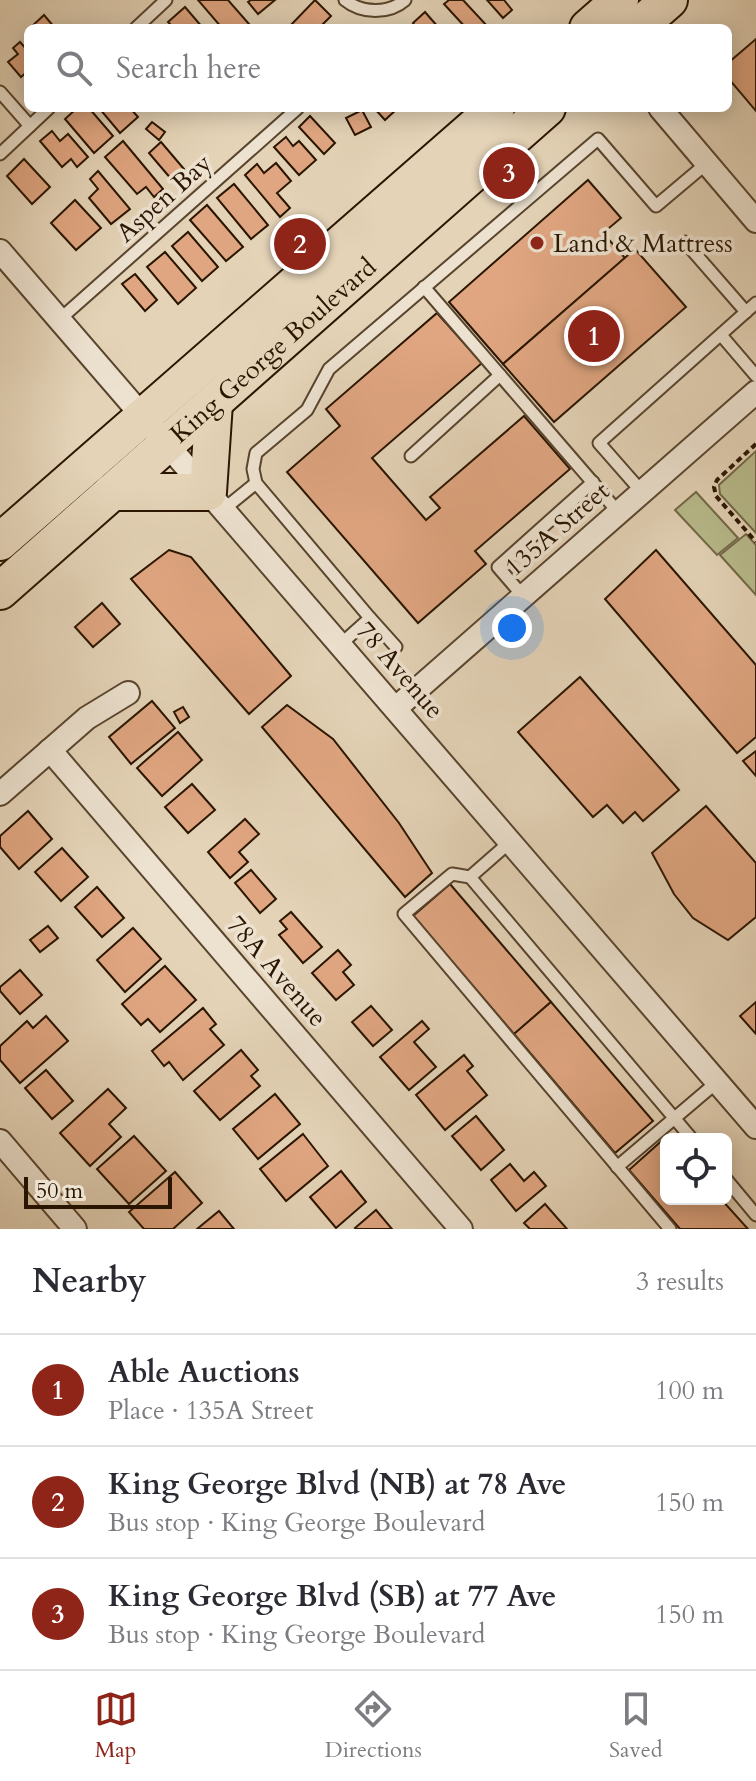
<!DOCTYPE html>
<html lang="en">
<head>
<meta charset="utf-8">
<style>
  :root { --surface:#fff; --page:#f7f7f7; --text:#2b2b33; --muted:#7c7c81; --line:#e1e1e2; --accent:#8f2418 }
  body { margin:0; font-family:Cardo,serif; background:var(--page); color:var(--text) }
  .controls { position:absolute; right:24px; bottom:24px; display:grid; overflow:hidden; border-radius:12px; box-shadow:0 4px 20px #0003 }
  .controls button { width:72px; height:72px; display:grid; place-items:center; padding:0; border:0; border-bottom:2px solid var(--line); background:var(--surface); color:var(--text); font:40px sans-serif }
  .scale { position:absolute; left:24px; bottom:20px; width:148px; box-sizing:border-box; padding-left:8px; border:4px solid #2a1501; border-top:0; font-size:22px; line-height:28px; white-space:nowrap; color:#2a1501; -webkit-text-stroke:6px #ede2d0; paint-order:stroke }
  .you { position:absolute; left:512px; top:628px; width:28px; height:28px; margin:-20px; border:6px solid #fff; border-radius:50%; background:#1a73e8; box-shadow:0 0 0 12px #1a73e833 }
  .badge { display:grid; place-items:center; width:52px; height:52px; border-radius:50%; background:var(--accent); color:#fff; font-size:26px; font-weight:700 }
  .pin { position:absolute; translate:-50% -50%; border:4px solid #fff; box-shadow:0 2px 8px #0006 }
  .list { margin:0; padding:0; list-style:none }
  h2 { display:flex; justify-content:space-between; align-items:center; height:104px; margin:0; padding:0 32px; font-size:34px }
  h2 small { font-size:26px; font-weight:400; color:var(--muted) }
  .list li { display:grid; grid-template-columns:52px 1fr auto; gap:24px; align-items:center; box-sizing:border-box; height:112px; padding:0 32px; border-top:2px solid var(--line) }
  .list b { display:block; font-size:30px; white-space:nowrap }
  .list p { margin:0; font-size:26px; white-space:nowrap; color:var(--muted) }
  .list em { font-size:26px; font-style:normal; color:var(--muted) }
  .icon { flex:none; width:44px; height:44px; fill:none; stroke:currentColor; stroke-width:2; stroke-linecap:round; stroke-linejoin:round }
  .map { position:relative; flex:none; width:756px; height:1229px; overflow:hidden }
  .search { position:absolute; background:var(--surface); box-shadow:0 4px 20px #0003; left:24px; right:24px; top:24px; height:88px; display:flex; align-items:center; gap:20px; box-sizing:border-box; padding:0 28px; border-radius:12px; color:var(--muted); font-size:30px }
  .sheet { height:440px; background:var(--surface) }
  nav { display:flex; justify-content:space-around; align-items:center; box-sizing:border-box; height:112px; border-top:2px solid var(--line); background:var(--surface); font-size:22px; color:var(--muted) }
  nav a { display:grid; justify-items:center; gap:4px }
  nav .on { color:var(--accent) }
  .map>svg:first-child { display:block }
  .green { fill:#b8bb8c; stroke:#716846; stroke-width:2 }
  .building { fill:#e0a681; stroke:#2a1501; stroke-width:2 }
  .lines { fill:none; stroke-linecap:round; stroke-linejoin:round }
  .lane-casing { stroke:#58442e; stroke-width:15 }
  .street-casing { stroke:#58442e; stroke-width:26 }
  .primary-casing { stroke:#2a1501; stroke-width:40 }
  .path { stroke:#2a1501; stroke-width:4; stroke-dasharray:6 4; stroke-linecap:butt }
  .lane { stroke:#ede2d0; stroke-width:11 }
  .street { stroke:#ede2d0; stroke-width:22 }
  .primary { stroke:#e4d3b7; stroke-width:36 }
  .poi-dot { fill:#8f2418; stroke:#ede2d0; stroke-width:3 }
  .labels { text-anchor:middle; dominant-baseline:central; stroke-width:7; stroke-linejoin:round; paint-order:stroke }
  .street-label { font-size:26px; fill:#2a1501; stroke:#ede2d0 }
  .poi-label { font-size:26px; fill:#2a1501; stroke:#ede2d0; text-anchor:start }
</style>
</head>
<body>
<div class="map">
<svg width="756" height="1229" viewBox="0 0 756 1229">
  <rect width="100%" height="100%" fill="#e4d3b7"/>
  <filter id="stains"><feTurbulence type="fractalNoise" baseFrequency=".0025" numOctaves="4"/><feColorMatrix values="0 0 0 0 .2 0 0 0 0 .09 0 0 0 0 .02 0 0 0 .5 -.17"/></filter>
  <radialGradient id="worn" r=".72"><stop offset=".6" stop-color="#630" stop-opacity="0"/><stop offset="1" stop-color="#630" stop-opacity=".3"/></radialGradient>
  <!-- green -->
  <g class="green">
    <path d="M756 451V533L720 494 719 485Z"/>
    <path d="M696 492 738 538 717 555 675 510Z"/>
    <path d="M746 534 756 545V595L720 555Z"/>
  </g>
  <!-- building -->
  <g class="building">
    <path d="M198 0H228L249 24 245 28H222Z"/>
    <path d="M251 0H275L258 14 248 2Z"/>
    <path d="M315 0 331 16 319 28H288Z"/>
    <path d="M449 0H463L489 28H466L444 4Z"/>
    <path d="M487 0H504L512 10 503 18Z"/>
    <path d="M185 7 203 28H174L168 22Z"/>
    <path d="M425 12 439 28H417L413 23Z"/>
    <path d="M44 15 55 28H30Z"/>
    <path d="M756 39V111L728 78V63Z"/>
    <path d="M20 42 28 51V71L21 77 8 62 18 54 13 48Z"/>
    <path d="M77 108H89L113 136 94 153 65 119Z"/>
    <path d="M99 108H130L138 117 120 133Z"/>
    <path d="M374 108H398L385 120Z"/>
    <path d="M362 110 371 127 355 135 346 118Z"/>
    <path d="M310 116 335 143 324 154 299 127Z"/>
    <path d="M152 122 165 132 159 140 146 129Z"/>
    <path d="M52 131 60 141 68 134 88 157 77 167 71 159 62 167 40 141Z"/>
    <path d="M286 137 293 146 299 141 316 160 299 175 274 147Z"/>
    <path d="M123 141 163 189 154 197 146 187 137 194 105 157Z"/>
    <path d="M161 142 184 169 172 180 149 153Z"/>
    <path d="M24 159 50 187 32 204 7 176Z"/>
    <path d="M276 163 291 181 277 193 290 208 280 217 245 175 257 164 264 173Z"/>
    <path d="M98 171 130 209 111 224 89 198 98 189 90 179Z"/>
    <path d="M588 180 621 218 603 233 625 258 503 364 449 302Z"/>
    <path d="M234 184 268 225 251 239 217 198Z"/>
    <path d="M75 200 101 228 76 250 51 223Z"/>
    <path d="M207 205 243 247 226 261 190 220Z"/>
    <path d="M188 232 218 267 202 281 172 246Z"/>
    <path d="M635 249 686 307 554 422 503 364Z"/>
    <path d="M165 252 196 288 178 304 147 267Z"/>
    <path d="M135 274 157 300 145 311 122 284Z"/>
    <path d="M437 313 482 363 372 458 426 520 440 508 430 497 524 416 570 469 475 551 486 564 418 623 287 472 340 426 326 409Z"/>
    <path d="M169 550 191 557 291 676 249 714 131 579Z"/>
    <path d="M656 550 756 665V737L737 753 605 599Z"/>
    <path d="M102 603 120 624 93 647 75 627Z"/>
    <path d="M580 677 679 790 643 821 635 812 623 823 607 805 593 817 518 732Z"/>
    <path d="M152 701 175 728 131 764 109 737Z"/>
    <path d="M287 705 333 739 399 823 432 873 405 897 262 727Z"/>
    <path d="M183 707 189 717 180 723 174 712Z"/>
    <path d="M178 732 202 760 162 796 137 768Z"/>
    <path d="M756 751V776L743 761Z"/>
    <path d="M192 784 215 810 188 833 165 807Z"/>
    <path d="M706 806 756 863V917L728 940 693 918 674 894 652 853Z"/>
    <path d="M28 811 52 839 19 869 0 847V836Z"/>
    <path d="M245 819 259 834 239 852 248 862 230 878 208 852Z"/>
    <path d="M62 848 88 877 61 901 35 872Z"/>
    <path d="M251 870 276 899 260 913 235 883Z"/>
    <path d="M450 884 551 1002 514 1034 413 916Z"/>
    <path d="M97 887 124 918 102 937 75 907Z"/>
    <path d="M291 912 322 947 303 963 279 935 287 929 280 921Z"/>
    <path d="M48 926 58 938 40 952 30 940Z"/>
    <path d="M133 928 161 959 125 992 97 960Z"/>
    <path d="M338 950 351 965 343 972 354 985 336 1000 312 973Z"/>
    <path d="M165 966 196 1000 160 1032 148 1019 141 1025 122 1004Z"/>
    <path d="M20 970 42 995 20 1014 0 991V987Z"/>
    <path d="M551 1002 653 1121 615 1153 514 1034Z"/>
    <path d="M756 1002V1034L740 1016Z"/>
    <path d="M371 1006 392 1030 373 1046 352 1022Z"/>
    <path d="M203 1008 216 1024 210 1029 224 1045 183 1080 169 1062 164 1066 152 1051Z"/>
    <path d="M46 1016 68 1041 20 1083 0 1060V1046L27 1021 33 1028Z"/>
    <path d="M422 1021 429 1029 414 1042 436 1067 409 1090 380 1057Z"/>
    <path d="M241 1050 258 1070 251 1076 260 1086 220 1120 194 1091Z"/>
    <path d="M464 1055 473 1066 467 1071 487 1095 445 1130 416 1095Z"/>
    <path d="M46 1070 73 1101 52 1119 25 1088Z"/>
    <path d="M108 1089 126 1108 109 1124 121 1137 90 1166 60 1133Z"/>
    <path d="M275 1094 300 1124 258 1159 233 1129Z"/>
    <path d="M476 1116 504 1150 481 1170 452 1136Z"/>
    <path d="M303 1134 328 1166 286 1201 260 1169Z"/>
    <path d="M134 1136 166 1171 129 1204 97 1169Z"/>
    <path d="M667 1136 669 1139H666V1199H721L748 1229H680L629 1170Z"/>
    <path d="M510 1164 524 1181 534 1172 546 1186 516 1211 491 1180Z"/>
    <path d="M341 1171 366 1202 336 1228 310 1197Z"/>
    <path d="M175 1172 202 1203 173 1229H144L129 1212Z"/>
    <path d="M545 1204 567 1229H530L524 1223Z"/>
    <path d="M376 1210 392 1229H356L355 1228Z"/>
    <path d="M219 1211 234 1229H197Z"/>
  </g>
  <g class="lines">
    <!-- lane casing -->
    <g class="lane-casing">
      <g id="lane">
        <path d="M345 0C362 14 389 14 405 0"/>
        <path d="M136 28 166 0"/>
        <path d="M0 92 30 126"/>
        <path d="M0 154 49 108"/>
        <path d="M685 242 746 312"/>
        <path d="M424 287 619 513"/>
        <path d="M59 320 298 108"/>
        <path d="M721 335 756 376"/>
        <path d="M411 456 500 375"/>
        <path d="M642 492 599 443 756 303"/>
        <path d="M224 509 256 483"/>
        <path d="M523 596 498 567 593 482"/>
        <path d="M370 618 396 647"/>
        <path d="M341 644 370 618 256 483 253 469 256 453 307 410 329 369 598 139 656 206 707 163"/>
        <path d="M510 842 470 877 692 1139"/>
        <path d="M470 877 452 874 404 914 670 1229"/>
        <path d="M617 1167 717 1082"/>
        <path d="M726 1179 756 1215"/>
      </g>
    </g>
    <!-- street casing -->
    <g class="street-casing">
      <g id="street">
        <path d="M660 108 756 221"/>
        <path d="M0 251 756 1127"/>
        <path d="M396 708 756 392"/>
        <path d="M50 750 461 1229"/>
        <path d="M0 794 87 718 128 693"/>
        <path d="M0 1141 75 1229"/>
      </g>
    </g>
    <!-- primary casing -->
    <g class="primary-casing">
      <g id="primary">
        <path d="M588 28 620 0"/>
        <path d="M637 28 669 0"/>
        <path d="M112 492H208L214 403"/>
        <path d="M0 542 496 108"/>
        <path id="s1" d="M0 591 547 108"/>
      </g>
    </g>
    <!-- path -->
    <path class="path" d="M756 444 717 480 714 487 716 496 756 542"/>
    <!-- lane -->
    <use href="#lane" class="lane"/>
    <!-- street -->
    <use href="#street" class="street"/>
    <!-- primary -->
    <use href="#primary" class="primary"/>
  </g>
  <!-- markers -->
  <circle class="poi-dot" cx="537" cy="243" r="8"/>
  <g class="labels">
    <!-- street labels -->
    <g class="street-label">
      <text transform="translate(164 198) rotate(-42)">Aspen Bay</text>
      <text stroke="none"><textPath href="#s1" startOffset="364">King George Boulevard</textPath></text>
      <text transform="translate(557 529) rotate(-41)">135A Street</text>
      <text transform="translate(400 670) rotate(49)">78 Avenue</text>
      <text transform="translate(277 971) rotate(49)">78A Avenue</text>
    </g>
    <!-- poi labels -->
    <g class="poi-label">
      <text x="553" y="243">Land &amp; Mattress</text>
    </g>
  </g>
  <rect width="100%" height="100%" filter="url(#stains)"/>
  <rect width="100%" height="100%" fill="url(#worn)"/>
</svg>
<div class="controls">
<button><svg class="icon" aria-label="locate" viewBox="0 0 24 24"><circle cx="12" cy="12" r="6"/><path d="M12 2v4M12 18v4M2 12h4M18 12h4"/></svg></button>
</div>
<div class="scale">50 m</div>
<div class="you"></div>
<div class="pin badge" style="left:594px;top:336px">1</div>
<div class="pin badge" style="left:300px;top:244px">2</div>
<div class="pin badge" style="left:509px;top:173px">3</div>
<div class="search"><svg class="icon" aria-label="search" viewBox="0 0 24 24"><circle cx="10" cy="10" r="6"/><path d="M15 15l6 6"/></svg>Search here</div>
</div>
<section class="sheet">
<h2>Nearby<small>3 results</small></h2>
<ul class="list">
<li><span class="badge">1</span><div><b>Able Auctions</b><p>Place · 135A Street</p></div><em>100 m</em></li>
<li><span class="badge">2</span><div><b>King George Blvd (NB) at 78 Ave</b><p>Bus stop · King George Boulevard</p></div><em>150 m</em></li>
<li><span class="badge">3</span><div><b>King George Blvd (SB) at 77 Ave</b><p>Bus stop · King George Boulevard</p></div><em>150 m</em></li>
</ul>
</section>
<nav>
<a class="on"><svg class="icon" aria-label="map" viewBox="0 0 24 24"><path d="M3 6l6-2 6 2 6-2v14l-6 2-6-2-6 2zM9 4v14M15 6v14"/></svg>Map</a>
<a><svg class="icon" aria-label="directions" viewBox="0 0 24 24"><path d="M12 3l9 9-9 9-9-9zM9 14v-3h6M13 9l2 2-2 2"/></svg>Directions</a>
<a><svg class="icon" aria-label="saved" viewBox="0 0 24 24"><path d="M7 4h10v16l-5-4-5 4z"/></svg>Saved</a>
</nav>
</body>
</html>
